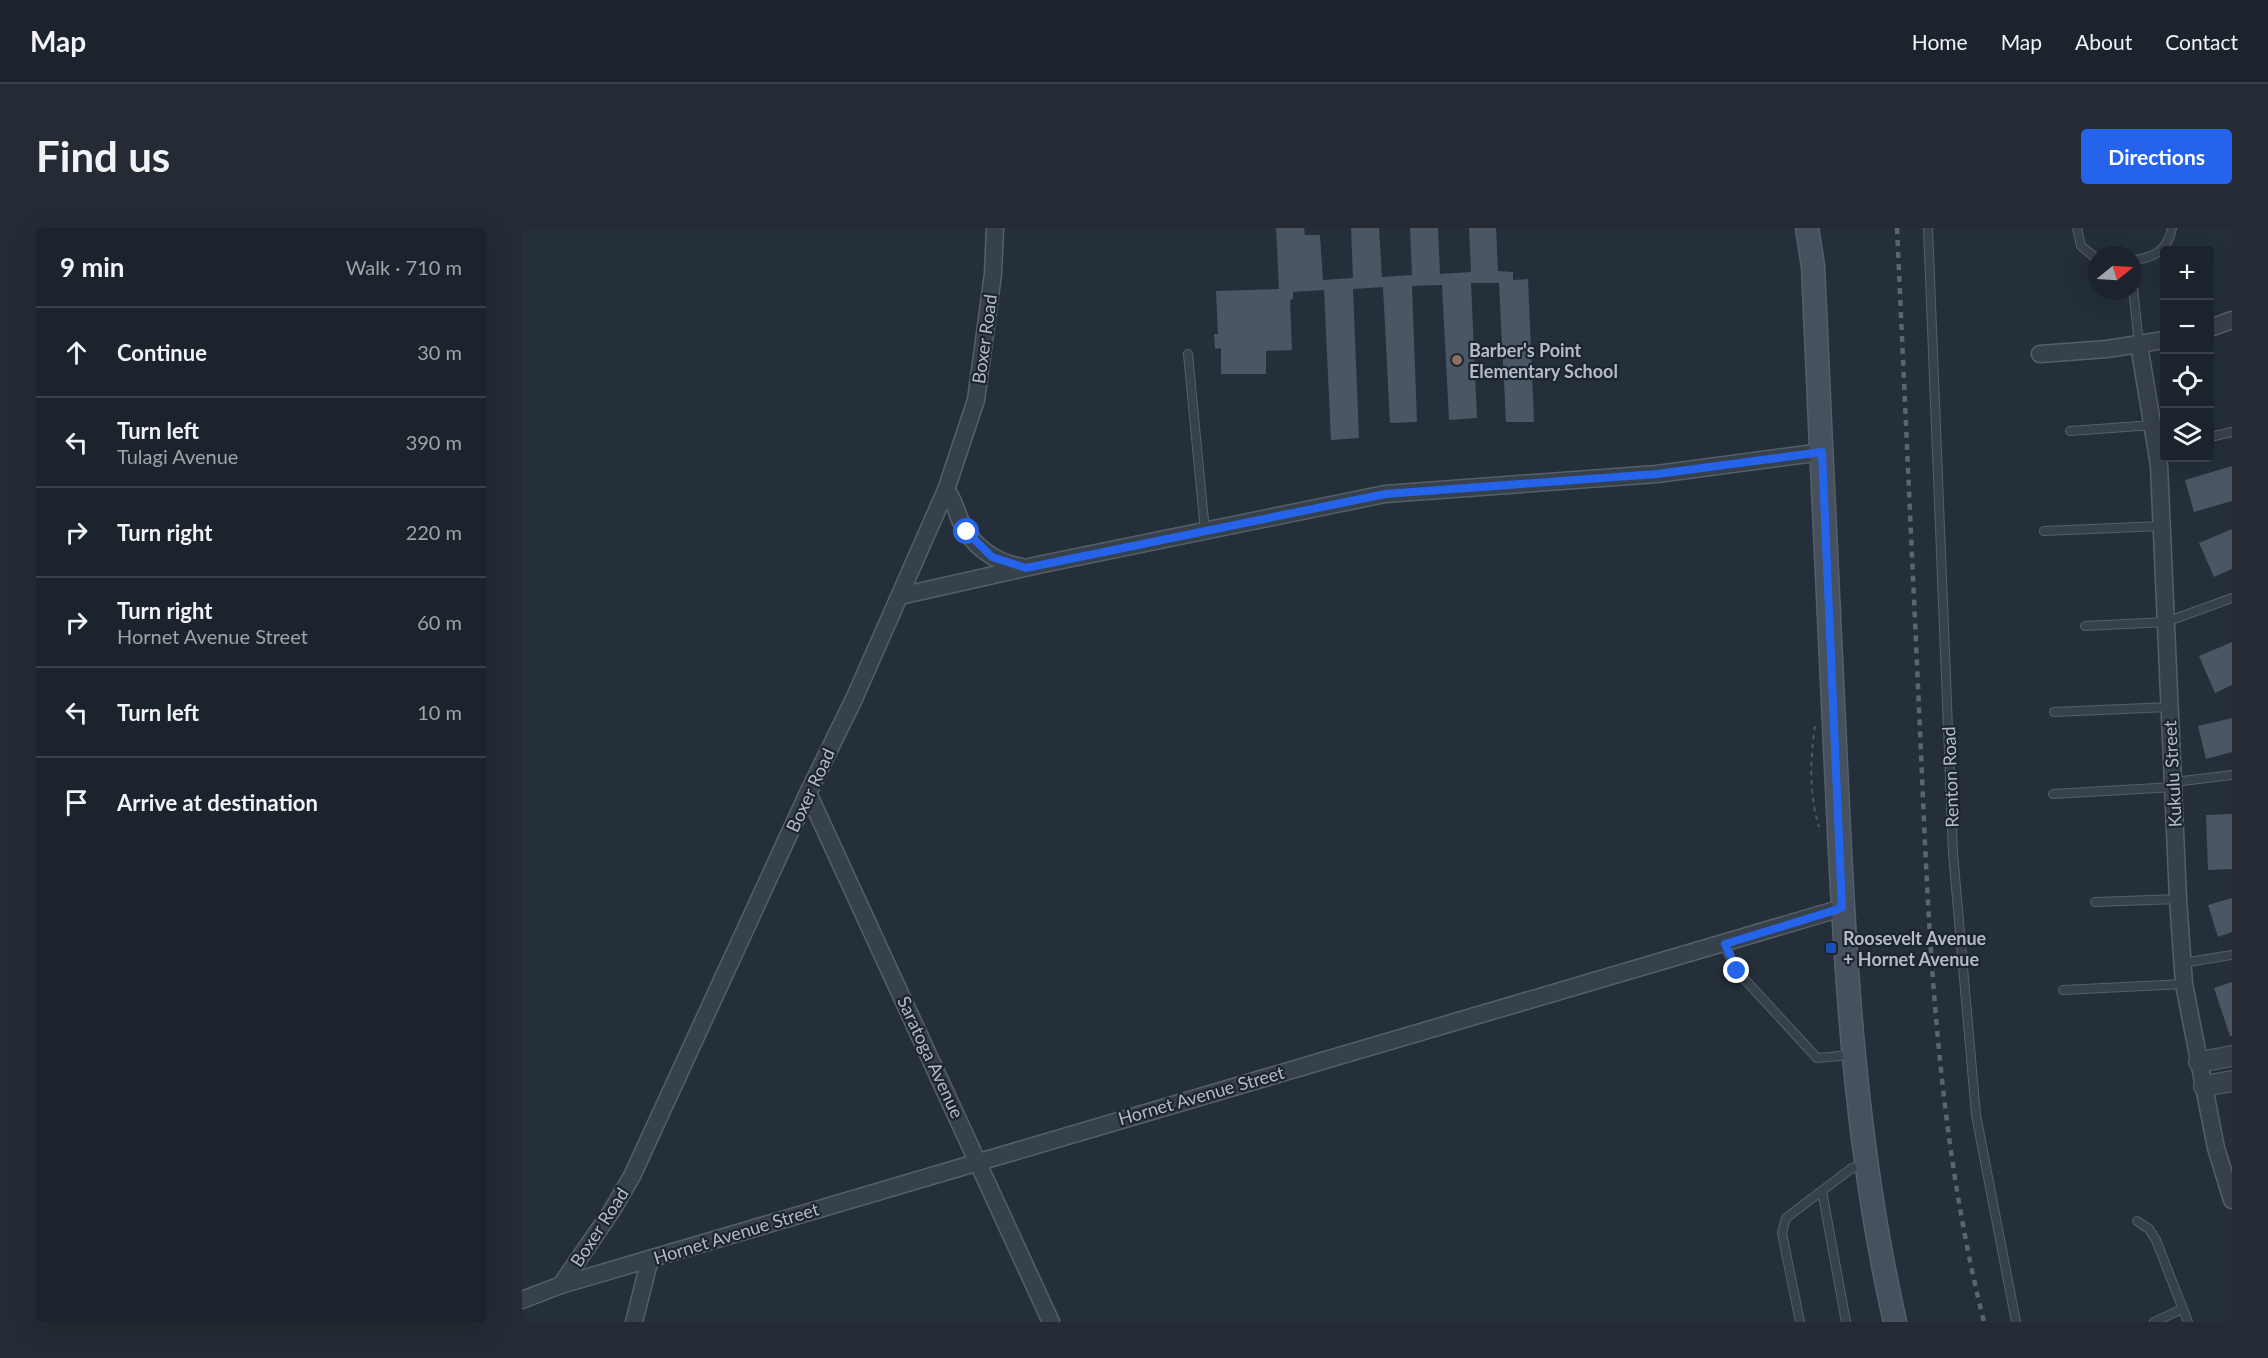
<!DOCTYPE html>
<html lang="en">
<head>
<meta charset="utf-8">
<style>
  :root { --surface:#1b232c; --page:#242b34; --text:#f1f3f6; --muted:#a0a4a9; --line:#394048; --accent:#2563eb }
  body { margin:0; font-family:Lato,sans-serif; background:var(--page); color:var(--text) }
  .controls { position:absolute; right:18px; top:18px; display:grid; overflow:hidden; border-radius:6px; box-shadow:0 6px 24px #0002 }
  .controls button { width:54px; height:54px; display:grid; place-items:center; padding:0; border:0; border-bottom:2px solid var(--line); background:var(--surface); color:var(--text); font:30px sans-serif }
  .compass { position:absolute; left:1566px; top:18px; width:54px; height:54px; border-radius:50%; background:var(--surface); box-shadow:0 6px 24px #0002; rotate:72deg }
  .stop { position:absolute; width:18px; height:18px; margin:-14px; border:4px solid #2563eb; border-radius:50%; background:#fff }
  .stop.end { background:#2563eb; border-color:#fff; box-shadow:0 2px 6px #0008 }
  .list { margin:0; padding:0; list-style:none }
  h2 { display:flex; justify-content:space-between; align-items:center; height:78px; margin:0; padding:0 24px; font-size:26px }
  h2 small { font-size:20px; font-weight:400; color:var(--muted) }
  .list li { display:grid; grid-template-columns:39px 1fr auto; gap:18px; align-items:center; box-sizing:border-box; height:90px; padding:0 24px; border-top:2px solid var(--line) }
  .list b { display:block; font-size:22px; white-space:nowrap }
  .list p { margin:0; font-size:20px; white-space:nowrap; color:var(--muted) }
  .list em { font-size:20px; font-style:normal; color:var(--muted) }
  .icon { flex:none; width:33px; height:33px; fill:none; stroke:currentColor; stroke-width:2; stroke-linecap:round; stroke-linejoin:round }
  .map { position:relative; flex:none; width:1710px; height:1094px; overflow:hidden; border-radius:6px }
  header { display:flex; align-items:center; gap:36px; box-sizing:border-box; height:84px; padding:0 30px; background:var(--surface); border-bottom:2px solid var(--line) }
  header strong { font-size:28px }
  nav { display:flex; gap:33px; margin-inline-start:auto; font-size:21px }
  .intro { display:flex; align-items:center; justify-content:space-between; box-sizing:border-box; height:144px; padding:0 36px }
  h1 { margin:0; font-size:42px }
  .button { padding:15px 27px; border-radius:6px; background:var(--accent); color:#fff; font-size:21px; font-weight:700 }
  main { display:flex; gap:36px; padding:0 36px }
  aside { flex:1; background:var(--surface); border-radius:6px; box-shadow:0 6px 24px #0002 }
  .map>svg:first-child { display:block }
  .building { fill:#4a5663 }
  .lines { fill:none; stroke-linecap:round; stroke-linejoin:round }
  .service-casing { stroke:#565f69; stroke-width:10 }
  .minor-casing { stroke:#565f69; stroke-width:19 }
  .tertiary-casing { stroke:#565f69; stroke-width:22 }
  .secondary-casing { stroke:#565f69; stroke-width:25 }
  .path { stroke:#475b5d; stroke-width:2; stroke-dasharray:4.5 4.5; stroke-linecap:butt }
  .service { stroke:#37414b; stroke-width:8 }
  .minor { stroke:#37414b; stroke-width:16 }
  .tertiary { stroke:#37414b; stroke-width:20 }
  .secondary { stroke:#46505e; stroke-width:22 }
  .rail { stroke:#5a6572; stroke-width:4.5; stroke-dasharray:6 6; stroke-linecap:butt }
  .route { stroke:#2563eb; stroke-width:8 }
  .education-dot { fill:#8d6e63; stroke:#1d2630; stroke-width:2 }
  .transit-dot { fill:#1a4fb4; stroke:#1d2630; stroke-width:2 }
  .labels { text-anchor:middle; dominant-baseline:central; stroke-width:4.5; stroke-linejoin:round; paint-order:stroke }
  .street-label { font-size:18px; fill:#b3bcc6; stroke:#1d2630 }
  .poi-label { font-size:18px; font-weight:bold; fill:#b3bcc6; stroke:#1d2630; text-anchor:start }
</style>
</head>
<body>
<header>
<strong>Map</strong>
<nav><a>Home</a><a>Map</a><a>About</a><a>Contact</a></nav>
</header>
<div class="intro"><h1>Find us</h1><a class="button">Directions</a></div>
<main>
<aside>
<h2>9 min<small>Walk · 710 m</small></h2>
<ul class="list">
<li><svg class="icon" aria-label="ahead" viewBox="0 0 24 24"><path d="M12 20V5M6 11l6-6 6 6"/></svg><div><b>Continue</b></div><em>30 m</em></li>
<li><svg class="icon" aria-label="left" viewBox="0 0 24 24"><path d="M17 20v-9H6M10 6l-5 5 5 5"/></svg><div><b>Turn left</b><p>Tulagi Avenue</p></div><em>390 m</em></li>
<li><svg class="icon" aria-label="right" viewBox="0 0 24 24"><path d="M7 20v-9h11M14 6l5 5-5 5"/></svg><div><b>Turn right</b></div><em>220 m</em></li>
<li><svg class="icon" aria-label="right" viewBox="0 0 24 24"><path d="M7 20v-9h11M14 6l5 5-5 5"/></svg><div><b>Turn right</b><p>Hornet Avenue Street</p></div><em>60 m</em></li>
<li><svg class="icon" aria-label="left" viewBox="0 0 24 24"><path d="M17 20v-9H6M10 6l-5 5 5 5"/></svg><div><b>Turn left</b></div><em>10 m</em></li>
<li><svg class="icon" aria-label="arrive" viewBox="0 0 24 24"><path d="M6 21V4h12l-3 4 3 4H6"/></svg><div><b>Arrive at destination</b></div></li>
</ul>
</aside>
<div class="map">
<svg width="1710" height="1094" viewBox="0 0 1710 1094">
  <rect width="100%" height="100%" fill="#242f3a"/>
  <!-- building -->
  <g class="building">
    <path d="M754 0H782L783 7H798L801 52 831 50 829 0H857L860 49 890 47 888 0H916L918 46 949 44 947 0H974L976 43 991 44V52L1006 51 1012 194H984L977 55H949L955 190 927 192 920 57 890 58 895 194 868 195 861 59 831 61 837 210 809 212 802 62 771 64V71L768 72 770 122 744 123V146H699V120L693 121 692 106H696L694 63 757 61Z"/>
    <path d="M1710 238V273L1672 284 1663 252Z"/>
    <path d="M1710 301V341L1692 349 1677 315Z"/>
    <path d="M1710 414V457L1693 465 1677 428Z"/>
    <path d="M1710 490V524L1684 531 1676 498Z"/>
    <path d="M1710 586V641L1686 642 1684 587Z"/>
    <path d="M1710 670V704L1696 709 1686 677Z"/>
    <path d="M1710 754V808H1708L1692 760Z"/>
  </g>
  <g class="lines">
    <!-- service casing -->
    <g class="service-casing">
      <g id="service">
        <path d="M1406 0 1431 625 1454 887 1494 1094"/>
        <path d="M1555 0 1559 18 1575 31"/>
        <path d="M1611 32C1632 30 1646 22 1650 0"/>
        <path d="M1611 59 1617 117"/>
        <path d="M666 126 683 303"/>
        <path d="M1548 203 1631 197"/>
        <path d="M1688 209 1710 204"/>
        <path d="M1522 303 1639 298"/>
        <path d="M1563 398 1644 394 1710 370"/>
        <path d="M1532 484 1647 479"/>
        <path d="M1652 554 1710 547"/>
        <path d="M1531 566 1652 559"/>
        <path d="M1573 674 1656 671"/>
        <path d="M1202 716 1215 743 1295 830 1329 827"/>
        <path d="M1660 735 1710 727"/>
        <path d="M1541 762 1662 756"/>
        <path d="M1300 963 1324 1094"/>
        <path d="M1615 993 1627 1001 1634 1012 1666 1094"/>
        <path d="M1278 1094 1260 1005 1264 990 1330 940 1343 938"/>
        <path d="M1632 1094 1660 1081"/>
      </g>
    </g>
    <!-- minor casing -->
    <g class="minor-casing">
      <g id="minor">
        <path d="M1688 100 1710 92"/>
        <path d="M1617 117 1637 237 1656 671 1662 756 1694 920 1710 972"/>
        <path d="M1518 126 1585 121 1642 112"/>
        <path d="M424 262C432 271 433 280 438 292 449 317 473 335 500 339"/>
        <path d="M378 368 516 337 863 266 1135 246 1300 224"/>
        <path d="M286 565 529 1094"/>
        <path d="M39 1057 1320 680"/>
        <path d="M0 1072 39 1057 89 984 110 948 286 565 332 471 424 262 454 172 471 46 473 0"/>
        <path d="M112 1094 128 1031"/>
      </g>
    </g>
    <!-- tertiary casing -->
    <g class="tertiary-casing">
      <g id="tertiary">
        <path d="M1677 834 1710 828"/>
        <path d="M1682 858 1710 853"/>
      </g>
    </g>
    <!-- secondary casing -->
    <g class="secondary-casing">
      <path id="secondary" d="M1285 0 1291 38C1299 212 1306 386 1315 560 1323 740 1333 918 1373 1094"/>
    </g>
    <!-- path -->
    <path class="path" d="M1293 498C1288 532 1287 566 1297 599"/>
    <!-- service -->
    <use href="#service" class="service"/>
    <!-- minor -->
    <use href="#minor" class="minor"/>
    <!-- tertiary -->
    <use href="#tertiary" class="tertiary"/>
    <!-- secondary -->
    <use href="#secondary" class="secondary"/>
    <!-- rail -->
    <path class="rail" d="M1375 0C1383 175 1391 349 1399 524 1407 715 1415 907 1462 1094"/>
  </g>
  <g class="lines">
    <!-- route -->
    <path class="route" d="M445 304 470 329 504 340 863 266 1135 246 1300 224 1320 680 1203 716 1215 743"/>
  </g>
  <!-- markers -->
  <circle class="education-dot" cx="935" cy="132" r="6"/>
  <rect class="transit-dot" x="1303" y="714" width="12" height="12" rx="3"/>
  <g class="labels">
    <!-- street labels -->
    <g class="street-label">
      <text transform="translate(462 111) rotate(-82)">Boxer Road</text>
      <text transform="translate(1650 546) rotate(-93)">Kukulu Street</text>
      <text transform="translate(1428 549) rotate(-92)">Renton Road</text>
      <text transform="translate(288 562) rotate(-65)">Boxer Road</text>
      <text transform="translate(409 829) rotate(65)">Saratoga Avenue</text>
      <text transform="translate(679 867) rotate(-16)">Hornet Avenue Street</text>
      <text transform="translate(77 999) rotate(-57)">Boxer Road</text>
      <text transform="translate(214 1005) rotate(-17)">Hornet Avenue Street</text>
    </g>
    <!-- poi labels -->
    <g class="poi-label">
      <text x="947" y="122">Barber's Point<tspan x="947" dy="21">Elementary School</tspan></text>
      <text x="1321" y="710">Roosevelt Avenue<tspan x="1321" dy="21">+ Hornet Avenue</tspan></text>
    </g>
  </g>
</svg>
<div class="controls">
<button>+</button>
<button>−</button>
<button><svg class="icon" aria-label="locate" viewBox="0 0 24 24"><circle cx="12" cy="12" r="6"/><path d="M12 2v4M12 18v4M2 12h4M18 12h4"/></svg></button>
<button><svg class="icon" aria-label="layers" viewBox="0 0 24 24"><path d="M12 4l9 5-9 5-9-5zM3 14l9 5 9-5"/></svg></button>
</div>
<svg class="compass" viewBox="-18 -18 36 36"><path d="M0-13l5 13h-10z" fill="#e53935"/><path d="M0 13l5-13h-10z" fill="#a0a4a9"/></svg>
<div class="stop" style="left:445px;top:304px"></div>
<div class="stop end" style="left:1215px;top:743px"></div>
</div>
</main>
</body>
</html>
